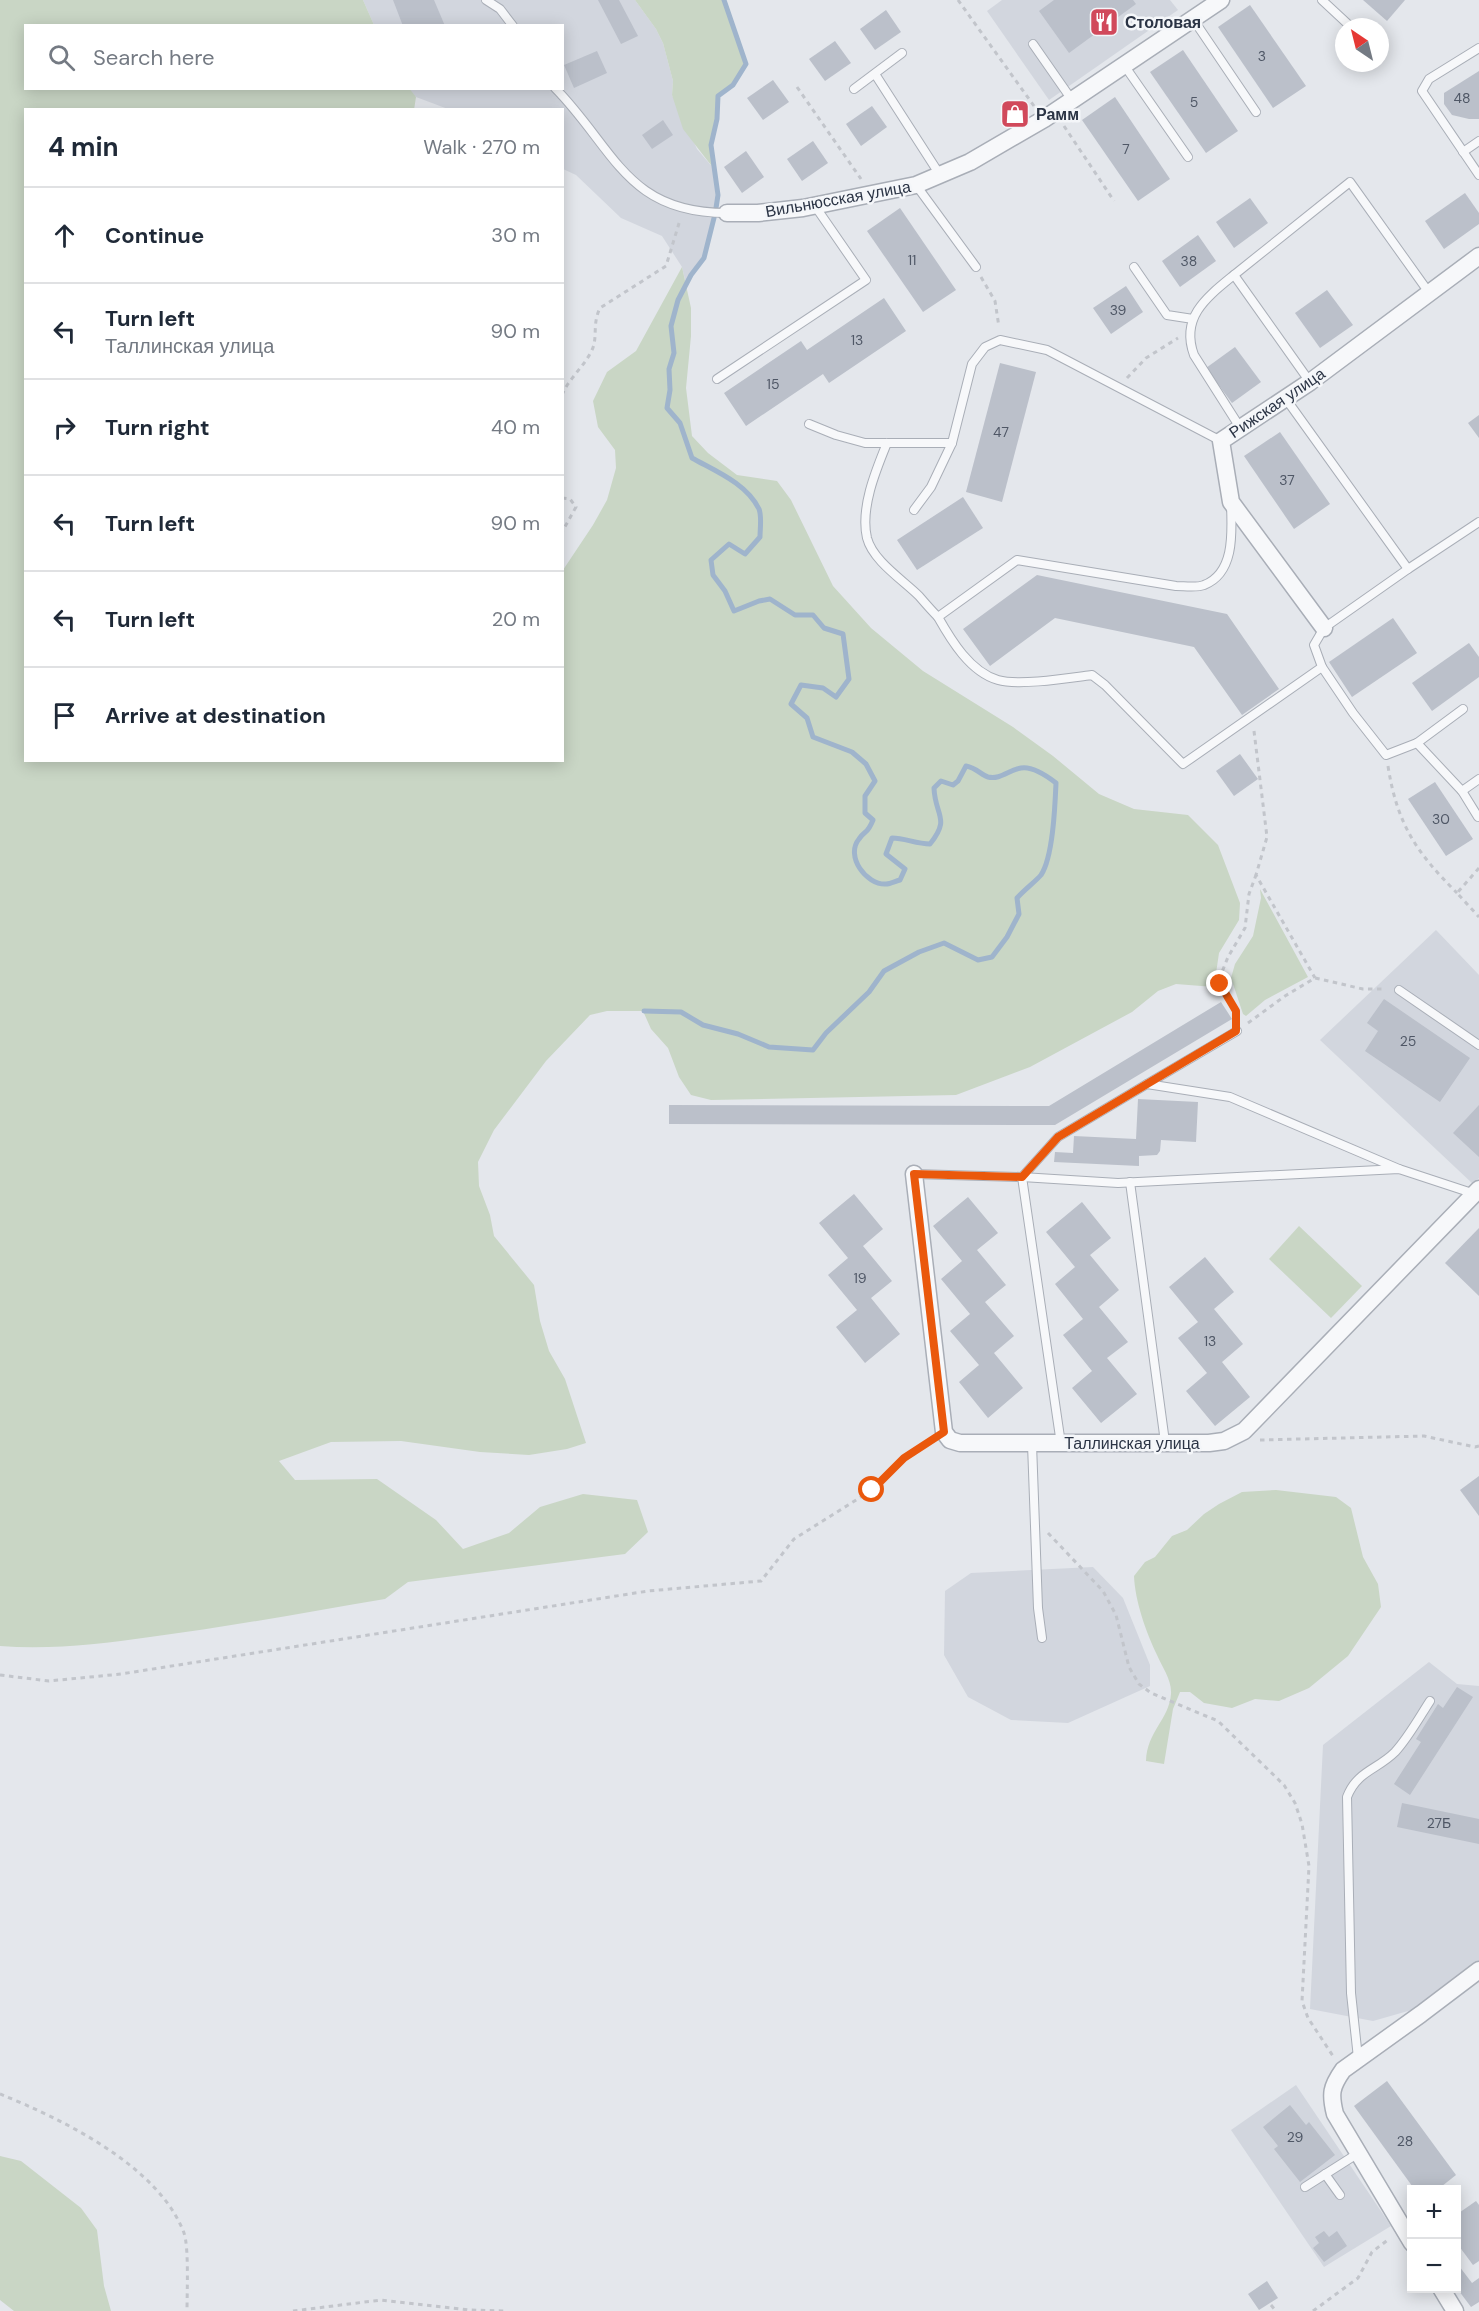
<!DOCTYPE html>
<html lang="en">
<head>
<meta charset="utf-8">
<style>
  :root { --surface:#fff; --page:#f2f2f3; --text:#1f2937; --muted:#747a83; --line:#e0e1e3 }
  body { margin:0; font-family:"DM Sans",sans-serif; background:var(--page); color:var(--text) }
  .controls { position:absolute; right:18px; bottom:18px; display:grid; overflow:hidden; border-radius:0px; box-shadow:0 3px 15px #0003 }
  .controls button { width:54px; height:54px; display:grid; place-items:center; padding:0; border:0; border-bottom:2px solid var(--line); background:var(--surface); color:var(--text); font:30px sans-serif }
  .compass { position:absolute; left:1335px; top:18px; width:54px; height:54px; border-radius:50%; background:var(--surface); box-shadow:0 3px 15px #0003; rotate:325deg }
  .stop { position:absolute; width:18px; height:18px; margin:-14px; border:4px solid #ea580c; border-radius:50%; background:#fff }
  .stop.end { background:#ea580c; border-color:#fff; box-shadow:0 2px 6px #0008 }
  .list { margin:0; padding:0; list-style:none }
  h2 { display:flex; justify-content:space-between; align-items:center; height:78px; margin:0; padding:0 24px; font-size:26px }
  h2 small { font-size:20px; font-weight:400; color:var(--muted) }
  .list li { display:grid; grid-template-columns:39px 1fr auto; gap:18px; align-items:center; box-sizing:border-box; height:96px; padding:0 24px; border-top:2px solid var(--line) }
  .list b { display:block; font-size:22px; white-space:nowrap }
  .list p { margin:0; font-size:20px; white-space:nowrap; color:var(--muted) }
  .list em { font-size:20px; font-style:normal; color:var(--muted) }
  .icon { flex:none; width:33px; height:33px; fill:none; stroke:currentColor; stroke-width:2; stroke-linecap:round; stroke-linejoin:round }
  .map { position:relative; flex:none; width:1479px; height:2311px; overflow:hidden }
  .search { position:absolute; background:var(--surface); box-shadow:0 3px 15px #0003; left:24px; top:24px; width:540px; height:66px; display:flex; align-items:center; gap:15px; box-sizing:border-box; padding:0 21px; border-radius:0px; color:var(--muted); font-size:22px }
  .panel { position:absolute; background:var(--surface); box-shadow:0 3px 15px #0003; left:24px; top:108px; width:540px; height:654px; border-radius:0px }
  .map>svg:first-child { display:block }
  .built { fill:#d2d6de }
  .green { fill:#c9d6c5 }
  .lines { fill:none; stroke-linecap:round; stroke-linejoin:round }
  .stream { stroke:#9fb4cc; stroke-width:5 }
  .building { fill:#bbc0ca }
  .service-casing { stroke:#a9aeb7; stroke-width:10 }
  .minor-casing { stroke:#a9aeb7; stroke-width:19 }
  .path { stroke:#c2c5cb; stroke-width:3; stroke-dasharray:4.5 4.5; stroke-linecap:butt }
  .service { stroke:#f7f8fa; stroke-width:8 }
  .minor { stroke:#f7f8fa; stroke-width:16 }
  .route { stroke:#ea580c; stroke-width:8 }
  .labels { text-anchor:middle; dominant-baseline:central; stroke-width:5; stroke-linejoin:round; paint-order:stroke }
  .number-label { font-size:14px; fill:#4f5766 }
  .poi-label { font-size:16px; font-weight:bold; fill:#2b3445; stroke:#f4f6f9; text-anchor:start }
  .street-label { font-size:16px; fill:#2b3445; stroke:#f4f6f9 }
</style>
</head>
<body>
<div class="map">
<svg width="1479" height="2311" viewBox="0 0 1479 2311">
  <rect width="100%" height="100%" fill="#e4e7ec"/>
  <!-- built -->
  <g class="built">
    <path d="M363 0H635L656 29 663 43 673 81 672 95 697 149 714 169 718 195 712 232 704 258 686 284 682 267 662 236 621 218 576 175 563 169 562 110 448 109 416 97 409 89 562 88V26L374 25Z"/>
    <path d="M1002 0H1170L1178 10 1049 100 987 11Z"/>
    <path d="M1436 930 1479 975V1178L1473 1184 1320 1040Z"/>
    <path d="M1093 1567 1123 1598 1150 1665V1686L1068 1723 1011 1720 968 1697 944 1655 945 1591 971 1573Z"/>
    <path d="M1429 1662 1457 1684 1479 1686V1970L1415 2009 1373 2021 1310 2009 1323 1745Z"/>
    <path d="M1296 2085 1391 2226 1324 2267 1231 2130Z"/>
  </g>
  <!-- green -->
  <g class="green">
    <path d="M0 0H363L374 25 26 26V88H409L416 97 414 110H26V760H562L563 570 593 525 607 500 616 468 615 450 598 427 593 401 607 372 636 351 682 267 691 308V336L686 388 692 436 708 453 737 475 777 481 791 500 833 586 871 628 923 671 1013 727 1053 756 1099 794 1134 809 1188 815 1218 845 1240 903 1239 920 1219 953 1214 987 1176 984 1158 991 1132 1012 1030 1067 956 1095 711 1100 691 1095 679 1077 668 1048 651 1029 643 1011H607L590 1015 546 1061 494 1130 478 1162 479 1186 490 1215 494 1236 534 1285 540 1321 549 1351 565 1379 586 1443 567 1449 529 1455 480 1452 401 1441 331 1442 279 1461 295 1480 377 1479 436 1520 463 1549 509 1533 540 1507 583 1494 637 1500 648 1532 625 1554 408 1582 385 1599C307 1612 229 1627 150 1637 100 1644 50 1650 0 1646Z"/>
    <path d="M635 0H724L746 64 733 85 718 96 717 119 711 145 714 169 683 129 672 95 673 81 663 43 656 29Z"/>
    <path d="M1260 889 1308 977 1265 1000 1246 1016 1243 1014 1231 978 1235 964 1253 936 1261 898Z"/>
    <path d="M1299 1226 1362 1286 1331 1318 1269 1259Z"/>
    <path d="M1276 1490 1336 1497 1351 1508 1363 1557 1378 1584 1381 1607 1348 1656 1309 1688 1279 1701 1255 1699 1232 1708 1204 1703 1190 1692H1180L1173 1709 1164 1764 1146 1761C1147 1731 1169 1720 1171 1694 1172 1680 1162 1667 1157 1655 1146 1632 1135 1601 1134 1576L1145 1562 1155 1557 1172 1536 1187 1530 1204 1514 1219 1504 1242 1492Z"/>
    <path d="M0 2156 21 2161 81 2208 97 2230 104 2286 111 2311H14L0 2300Z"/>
  </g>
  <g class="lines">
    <!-- stream -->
    <g class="stream">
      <path d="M716 208 718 195 711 145 717 119 718 96 733 85 746 64 724 0"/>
      <path d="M644 1011 681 1012 703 1025 738 1034 769 1047 813 1050 826 1033 869 992 884 971 919 952 944 943 978 960 992 957 1007 937 1019 914 1017 898C1024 890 1036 881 1041 875 1053 857 1055 806 1056 783 1047 776 1033 766 1021 768 1009 770 1000 780 988 777 981 775 977 768 966 766L958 781 953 785 941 781 934 788C935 816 951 818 930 844 916 844 905 838 892 838L886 854 905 869 900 880C896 881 890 884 886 884 866 885 845 856 859 839 866 829 867 835 873 820L865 813V796L875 781 866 764 852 752 813 737 807 718 791 704 801 685 823 688 836 697 849 679 843 634 824 628 813 615H795L770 599 759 601 734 611 725 591 713 575 711 560 729 544 745 554 760 537C760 529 762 516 759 509 746 483 715 471 692 458L680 423 667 408 670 390 669 369 674 353 671 326 678 300 691 275 704 258 714 218"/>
    </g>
  </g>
  <!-- building -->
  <g class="building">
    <path d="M393 0H434L445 26H403Z"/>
    <path d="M598 0H619L638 36 621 44Z"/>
    <path d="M1054 0H1133L1136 4 1069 53 1039 11Z"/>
    <path d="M1363 0H1405L1387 21Z"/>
    <path d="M1250 5 1306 86 1273 108 1218 27Z"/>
    <path d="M886 10 901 32 875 50 860 29Z"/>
    <path d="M835 41 851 63 825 81 809 59Z"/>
    <path d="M1183 50 1238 131 1206 153 1150 72Z"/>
    <path d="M597 51 607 73 574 88 564 65Z"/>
    <path d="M1479 71V119H1469L1452 115 1444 104V93Z"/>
    <path d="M773 80 789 102 763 120 747 98Z"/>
    <path d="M1115 97 1170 179 1138 201 1082 120Z"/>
    <path d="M1017 101 1027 115 1012 126 1002 112Z"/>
    <path d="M872 106 887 127 861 146 846 124Z"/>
    <path d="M663 120 673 135 652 149 642 135Z"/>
    <path d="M813 141 828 163 802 181 787 159Z"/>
    <path d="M746 151 764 177 742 193 724 167Z"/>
    <path d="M1465 193 1479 213V224L1444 249 1425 221Z"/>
    <path d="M1250 198 1268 223 1234 248 1216 222Z"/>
    <path d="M900 208 956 290 923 312 867 231Z"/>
    <path d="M1198 235 1216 261 1180 287 1162 261Z"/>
    <path d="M1126 286 1143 312 1111 334 1093 308Z"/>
    <path d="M1327 290 1353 325 1320 348 1295 313Z"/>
    <path d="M884 298 906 331 829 383 823 374 746 426 724 393 801 341 807 350Z"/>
    <path d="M1235 347 1261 382 1232 403 1206 368Z"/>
    <path d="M1000 363 1036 372 1002 502 966 492Z"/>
    <path d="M1479 415V438L1468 423Z"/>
    <path d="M1280 432 1330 504 1294 529 1244 456Z"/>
    <path d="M963 497 983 528 917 570 897 540Z"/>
    <path d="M1037 575 1227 614 1279 689 1242 715 1194 647 1055 618 990 666 963 629Z"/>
    <path d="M1393 618 1417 653 1352 697 1329 662Z"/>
    <path d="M1469 643 1479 657V677L1432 711 1412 683Z"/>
    <path d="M1240 754 1258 779 1234 796 1216 771Z"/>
    <path d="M1435 782 1473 839 1446 856 1408 799Z"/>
    <path d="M1384 999 1470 1058 1440 1102 1365 1051 1378 1031 1367 1023Z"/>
    <path d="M1221 1002 1232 1019 1055 1125 669 1124V1105L1049 1106Z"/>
    <path d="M1138 1099 1198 1102 1196 1142 1161 1140 1160 1151 1157 1155 1139 1156V1166L1054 1162 1055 1152 1073 1153 1074 1136 1136 1139Z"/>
    <path d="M1479 1105V1157L1453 1133Z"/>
    <path d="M854 1194 883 1229 863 1246 892 1281 871 1298 900 1334 865 1363 836 1327 857 1310 828 1275 848 1258 819 1223Z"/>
    <path d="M968 1197 998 1233 977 1250 1006 1285 985 1302 1014 1336 994 1353 1023 1388 988 1418 959 1382 979 1365 950 1331 970 1314 941 1279 962 1261 933 1226Z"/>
    <path d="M1082 1202 1111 1238 1090 1255 1119 1290 1099 1307 1128 1342 1107 1358 1137 1394 1101 1423 1072 1388 1092 1371 1063 1335 1083 1319 1055 1284 1075 1267 1046 1232Z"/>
    <path d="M1479 1228V1296L1445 1263Z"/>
    <path d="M1205 1257 1234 1292 1214 1309 1243 1344 1222 1362 1250 1397 1215 1426 1186 1391 1207 1373 1178 1338 1198 1322 1169 1287Z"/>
    <path d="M1479 1476V1516L1460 1490Z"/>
    <path d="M1457 1687 1473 1697 1410 1795 1394 1784 1421 1742 1416 1739 1438 1704 1443 1708Z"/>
    <path d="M1402 1803 1479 1819V1844L1397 1827Z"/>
    <path d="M1387 2081 1456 2175 1437 2190H1415L1354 2106Z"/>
    <path d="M1290 2105 1306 2125 1309 2122 1335 2155 1300 2182 1274 2149 1278 2146 1263 2127Z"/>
    <path d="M1476 2201 1479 2205V2261L1473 2265 1456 2242V2215Z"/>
    <path d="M1324 2231 1329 2237 1337 2231 1347 2246 1324 2262 1313 2248 1319 2243 1315 2237Z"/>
    <path d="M1456 2262 1472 2283 1479 2278V2302L1471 2307 1456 2287Z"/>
    <path d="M1267 2281 1278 2298 1259 2310 1248 2294Z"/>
  </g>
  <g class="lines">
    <!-- service casing -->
    <g class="service-casing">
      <g id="service">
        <path d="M486 0 500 9 513 26"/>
        <path d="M1322 0 1351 27"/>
        <path d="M1193 19 1256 112"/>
        <path d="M1033 44 1072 100"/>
        <path d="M1479 48 1429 79 1422 91 1479 175"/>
        <path d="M1124 65 1188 157"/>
        <path d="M875 74 940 175"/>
        <path d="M555 88C615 149 626 213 727 213"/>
        <path d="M854 89 902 53"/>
        <path d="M1463 152 1479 141"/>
        <path d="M916 185 976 267"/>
        <path d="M1134 267 1167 315 1193 319"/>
        <path d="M1234 275C1207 297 1180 317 1194 355L1241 429"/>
        <path d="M717 379 866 280 815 206"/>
        <path d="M1310 382 1234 275 1350 182 1430 294"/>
        <path d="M1286 399 1408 569"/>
        <path d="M809 424 836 435 865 443H952"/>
        <path d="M887 443C876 470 860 508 867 538 873 561 903 580 919 596 925 603 931 610 938 617"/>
        <path d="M1231 505C1232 532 1235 573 1204 585 1197 588 1184 586 1176 586L1017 560 938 617C951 640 970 672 998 680 1019 686 1069 678 1092 675L1105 685 1183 764 1322 667 1314 645 1324 628 1408 569 1479 522"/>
        <path d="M914 510 931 487 952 443 972 364 985 347 1000 340 1047 350 1221 441"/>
        <path d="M1322 667 1353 713 1386 755 1417 743 1462 791 1478 817"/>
        <path d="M1417 743 1463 709"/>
        <path d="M1462 791 1479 779"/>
        <path d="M1399 990 1479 1045"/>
        <path d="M1147 1084 1237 1031"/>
        <path d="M914 1174 1022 1177 1118 1183 1399 1169 1475 1194"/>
        <path d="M1130 1182 1165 1442"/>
        <path d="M1032 1444 1038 1608 1042 1638"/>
        <path d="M1061 1444 1022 1177 1058 1137 1147 1084 1230 1097 1399 1169"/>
        <path d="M1358 2058 1351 1993 1347 1797C1357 1771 1377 1770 1395 1752 1408 1738 1419 1718 1430 1701"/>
        <path d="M1325 2174 1340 2195"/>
        <path d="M1305 2187 1357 2154"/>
      </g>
    </g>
    <!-- minor casing -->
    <g class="minor-casing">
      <g id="minor">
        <path d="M727 213H758L803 208 916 185 970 162 1044 119 1221 0"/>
        <path d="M1324 628 1231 502 1221 441 1310 382 1479 256"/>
        <path d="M914 1174 944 1432 950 1440 960 1443H1209L1224 1441 1244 1431 1479 1189"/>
        <path d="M1412 2243 1335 2114C1330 2094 1331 2087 1343 2070L1421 2014 1479 1970"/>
        <path d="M1441 2288 1455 2311"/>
      </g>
    </g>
    <!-- path -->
    <g class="path">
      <path d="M958 0 1034 106"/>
      <path d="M797 87 861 179"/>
      <path d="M1064 126 1114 201"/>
      <path d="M981 277 995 301 999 327"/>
      <path d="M1127 378 1146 358 1178 338"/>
      <path d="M562 395C569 378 584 367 592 350 598 337 592 324 600 308L666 266 680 220"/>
      <path d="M562 498 570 499 576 507 562 532"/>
      <path d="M1254 731 1267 837 1256 875 1315 978"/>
      <path d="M1388 766C1397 824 1416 852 1457 893"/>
      <path d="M1479 868 1457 893 1479 917"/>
      <path d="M1236 1020V1011L1220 984 1222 972 1228 957 1245 928 1249 894 1256 875"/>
      <path d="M1248 1023 1285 996 1315 978 1363 989H1385"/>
      <path d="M1260 1440 1424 1436 1475 1447 1479 1446"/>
      <path d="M1048 1533 1103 1591 1116 1615 1129 1667 1139 1684 1151 1693 1218 1721 1284 1785 1295 1803 1302 1824 1309 1866 1302 2001 1308 2018 1333 2056"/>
      <path d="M0 1675 49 1681 121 1674 648 1591 761 1581 794 1539 872 1490 904 1458 930 1441"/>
      <path d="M0 2094C62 2119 159 2166 184 2233 189 2247 187 2293 187 2311"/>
      <path d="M1271 2305 1276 2311"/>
      <path d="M293 2311 381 2300 469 2310 505 2311"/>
      <path d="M1313 2311 1358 2278 1372 2252 1389 2239"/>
    </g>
    <!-- service -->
    <use href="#service" class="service"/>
    <!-- minor -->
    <use href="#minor" class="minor"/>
  </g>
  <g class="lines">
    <!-- route -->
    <path class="route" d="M872 1490 904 1458 944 1432 914 1174 1022 1177 1058 1137 1236 1031V1011L1220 984"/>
  </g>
  <!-- icons -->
  <defs>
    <g id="restaurant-square" transform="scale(1.5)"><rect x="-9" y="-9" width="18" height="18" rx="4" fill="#d1495b" stroke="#f4f6f9"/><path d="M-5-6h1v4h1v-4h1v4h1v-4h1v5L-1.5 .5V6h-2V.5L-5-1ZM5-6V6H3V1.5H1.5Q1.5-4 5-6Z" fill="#fff"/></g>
    <g id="shop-square" transform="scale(1.5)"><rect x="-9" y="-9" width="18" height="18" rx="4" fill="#d1495b" stroke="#f4f6f9"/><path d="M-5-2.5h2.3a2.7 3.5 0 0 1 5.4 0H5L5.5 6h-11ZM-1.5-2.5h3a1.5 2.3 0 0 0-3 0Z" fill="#fff"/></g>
  </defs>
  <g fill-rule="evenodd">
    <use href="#restaurant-square" x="1104" y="22"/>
    <use href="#shop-square" x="1015" y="114"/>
  </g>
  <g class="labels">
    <!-- number labels -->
    <g class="number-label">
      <text x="1262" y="56">3</text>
      <text x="1462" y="98">48</text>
      <text x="1194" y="102">5</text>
      <text x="1126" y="149">7</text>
      <text x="912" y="260">11</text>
      <text x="1189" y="261">38</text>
      <text x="1118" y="310">39</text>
      <text x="857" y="340">13</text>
      <text x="773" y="384">15</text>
      <text x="1001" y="432">47</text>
      <text x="1287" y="480">37</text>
      <text x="1441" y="819">30</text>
      <text x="1408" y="1041">25</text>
      <text x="860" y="1278">19</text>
      <text x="1210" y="1341">13</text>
      <text x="1439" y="1823">27Б</text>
      <text x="1295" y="2137">29</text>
      <text x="1405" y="2141">28</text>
    </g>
    <!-- poi labels -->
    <g class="poi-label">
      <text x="1125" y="22">Столовая</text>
      <text x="1036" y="114">Рамм</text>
    </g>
    <!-- street labels -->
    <g class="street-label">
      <text transform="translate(838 199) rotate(-10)">Вильнюсская улица</text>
      <text transform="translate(1277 403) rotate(-34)">Рижская улица</text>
      <text x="1132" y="1443">Таллинская улица</text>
    </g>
  </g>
</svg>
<div class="controls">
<button>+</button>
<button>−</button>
</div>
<svg class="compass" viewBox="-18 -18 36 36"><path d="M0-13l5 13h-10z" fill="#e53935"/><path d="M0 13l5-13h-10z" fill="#747a83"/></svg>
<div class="stop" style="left:872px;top:1490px"></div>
<div class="stop end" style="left:1220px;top:984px"></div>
<div class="search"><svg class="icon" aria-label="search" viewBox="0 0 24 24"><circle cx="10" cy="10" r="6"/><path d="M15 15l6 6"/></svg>Search here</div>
<section class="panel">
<h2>4 min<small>Walk · 270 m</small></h2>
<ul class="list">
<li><svg class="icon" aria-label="ahead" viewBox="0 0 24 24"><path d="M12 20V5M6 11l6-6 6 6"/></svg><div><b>Continue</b></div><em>30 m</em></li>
<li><svg class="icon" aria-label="left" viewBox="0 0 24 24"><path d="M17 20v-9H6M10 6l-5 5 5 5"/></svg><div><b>Turn left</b><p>Таллинская улица</p></div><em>90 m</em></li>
<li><svg class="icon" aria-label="right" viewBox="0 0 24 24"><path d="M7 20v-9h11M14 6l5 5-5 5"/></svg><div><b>Turn right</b></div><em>40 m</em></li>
<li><svg class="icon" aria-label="left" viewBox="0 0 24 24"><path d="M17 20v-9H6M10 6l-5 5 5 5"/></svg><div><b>Turn left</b></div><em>90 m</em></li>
<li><svg class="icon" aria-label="left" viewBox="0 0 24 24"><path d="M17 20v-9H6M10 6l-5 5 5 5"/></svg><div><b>Turn left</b></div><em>20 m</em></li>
<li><svg class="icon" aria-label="arrive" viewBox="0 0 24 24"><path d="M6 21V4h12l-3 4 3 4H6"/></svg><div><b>Arrive at destination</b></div></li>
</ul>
</section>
</div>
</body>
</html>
